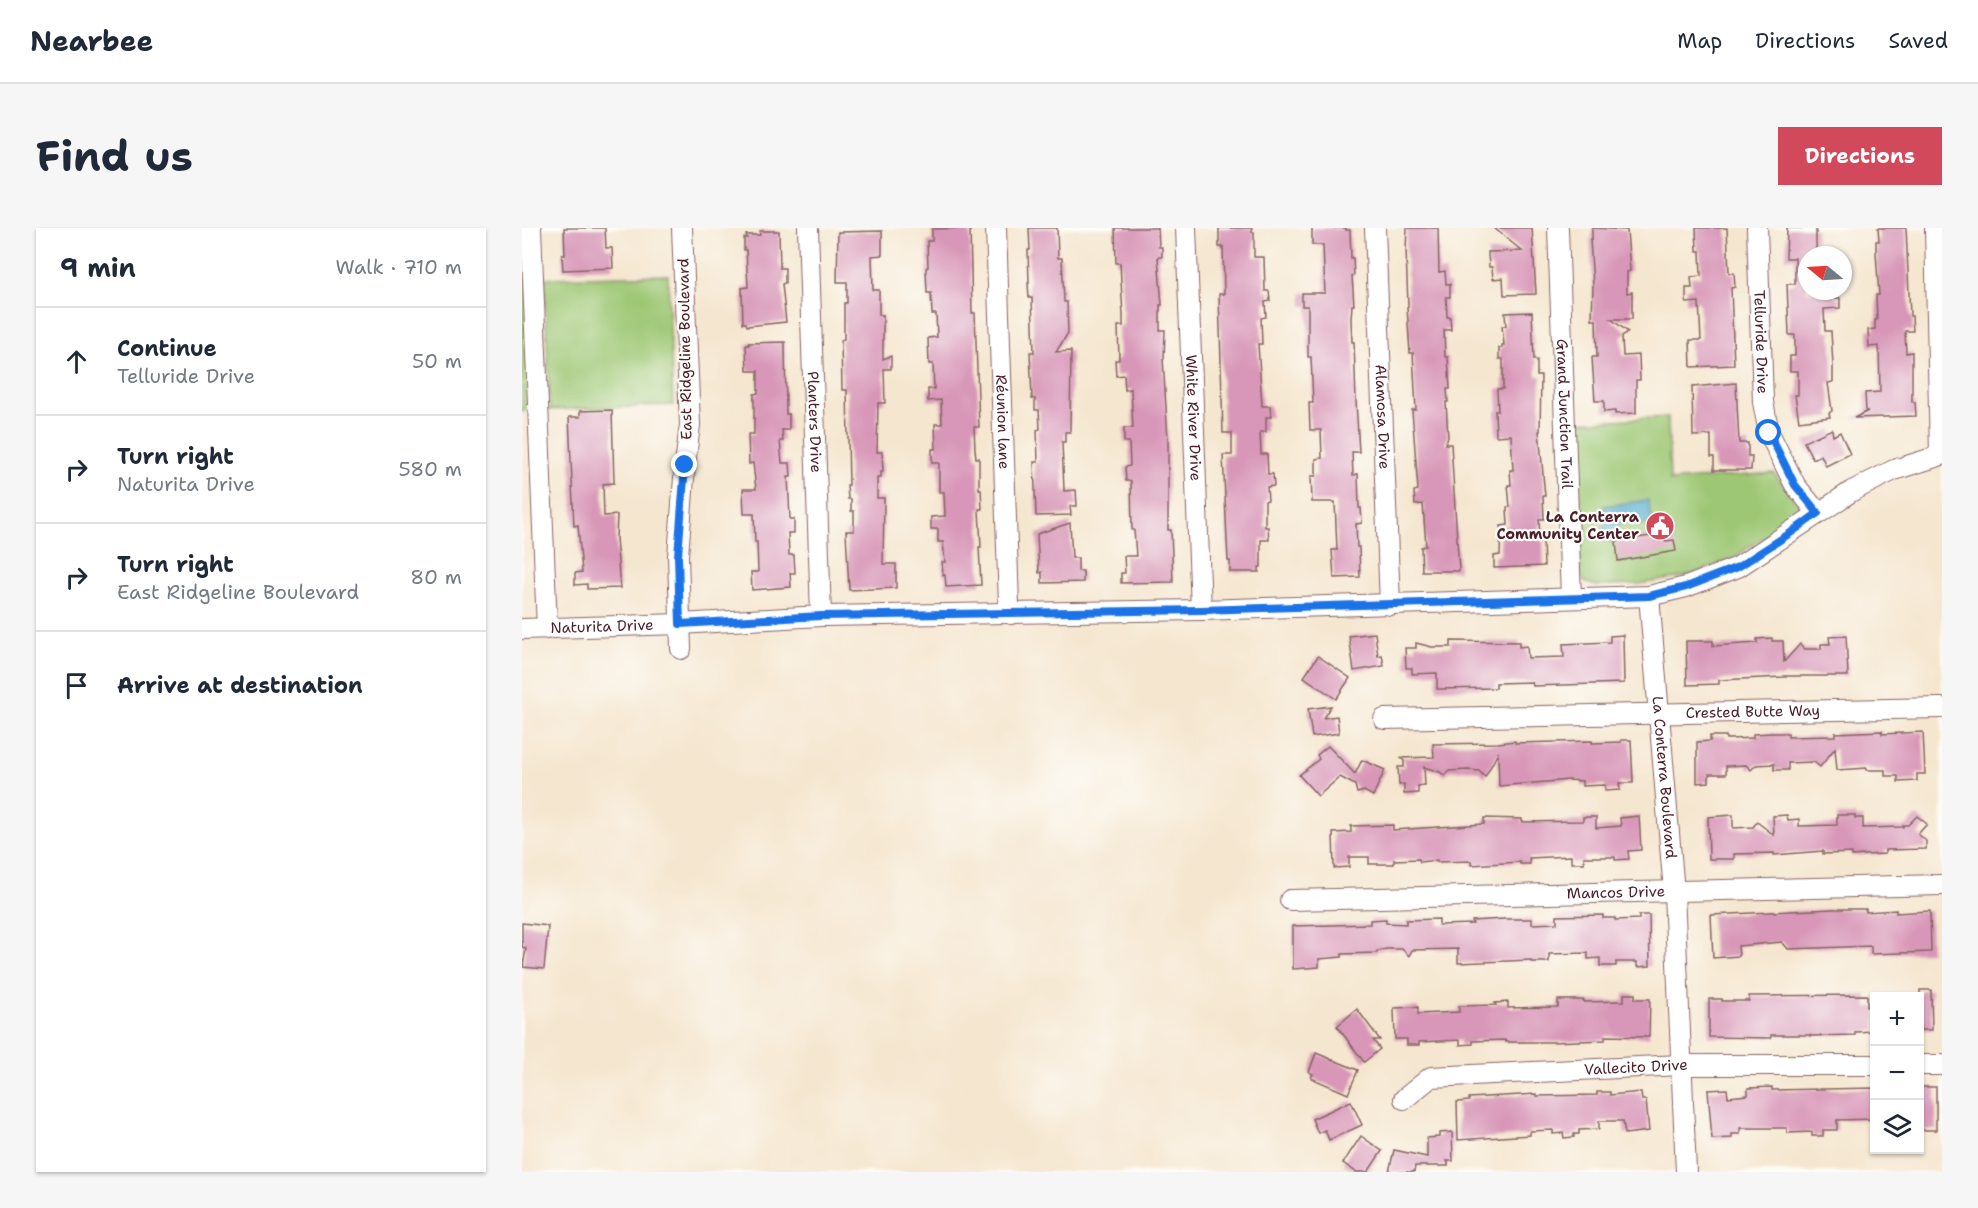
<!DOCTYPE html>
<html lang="en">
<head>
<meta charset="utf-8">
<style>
  :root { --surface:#fff; --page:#f6f6f7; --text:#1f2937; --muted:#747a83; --line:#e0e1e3; --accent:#d1495b }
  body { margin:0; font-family:"Shantell Sans",sans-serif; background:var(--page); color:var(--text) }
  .controls { position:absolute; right:18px; bottom:18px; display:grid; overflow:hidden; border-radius:0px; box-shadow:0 2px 4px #0004 }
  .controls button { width:54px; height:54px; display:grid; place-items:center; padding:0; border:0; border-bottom:2px solid var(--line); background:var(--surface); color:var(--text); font:30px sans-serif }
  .compass { position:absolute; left:1276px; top:18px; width:54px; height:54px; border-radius:50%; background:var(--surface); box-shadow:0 2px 4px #0004; rotate:288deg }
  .stop { position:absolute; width:18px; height:18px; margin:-14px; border:4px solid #1a73e8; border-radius:50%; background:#fff }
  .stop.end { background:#1a73e8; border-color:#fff; box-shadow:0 2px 6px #0008 }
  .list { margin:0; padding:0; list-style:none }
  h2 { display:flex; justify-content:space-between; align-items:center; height:78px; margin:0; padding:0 24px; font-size:26px }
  h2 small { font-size:20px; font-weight:400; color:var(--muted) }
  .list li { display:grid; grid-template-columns:39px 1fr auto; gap:18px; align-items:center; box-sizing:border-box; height:108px; padding:0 24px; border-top:2px solid var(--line) }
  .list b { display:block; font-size:22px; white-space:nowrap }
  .list p { margin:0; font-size:20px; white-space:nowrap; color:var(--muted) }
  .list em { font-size:20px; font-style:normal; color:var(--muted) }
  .icon { flex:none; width:33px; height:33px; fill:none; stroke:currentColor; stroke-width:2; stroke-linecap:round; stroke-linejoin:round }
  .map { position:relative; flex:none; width:1420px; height:944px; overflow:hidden; border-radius:0px }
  header { display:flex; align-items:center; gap:36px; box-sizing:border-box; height:84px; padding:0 30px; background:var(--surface); border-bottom:2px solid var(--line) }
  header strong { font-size:28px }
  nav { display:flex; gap:33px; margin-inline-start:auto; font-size:21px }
  .intro { display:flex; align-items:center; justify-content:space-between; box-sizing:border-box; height:144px; padding:0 36px }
  h1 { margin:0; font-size:42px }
  .button { padding:15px 27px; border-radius:0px; background:var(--accent); color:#fff; font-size:21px; font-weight:700 }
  main { display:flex; gap:36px; padding:0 36px }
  aside { flex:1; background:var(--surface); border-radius:0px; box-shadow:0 2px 4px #0004 }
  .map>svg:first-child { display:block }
  .green { fill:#9ec774; stroke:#747350; stroke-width:1.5 }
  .water { fill:#51abcf; stroke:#4e657d; stroke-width:1.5 }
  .building { fill:#d897b8 }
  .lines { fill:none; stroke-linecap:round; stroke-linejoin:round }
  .minor-casing { stroke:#866564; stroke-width:22 }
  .minor { stroke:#fff; stroke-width:20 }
  .route { stroke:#1a73e8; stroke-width:8 }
  .labels { text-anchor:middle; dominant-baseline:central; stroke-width:4.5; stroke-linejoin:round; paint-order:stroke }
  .street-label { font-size:15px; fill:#4a1f2b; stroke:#fdfcf7 }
  .poi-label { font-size:15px; font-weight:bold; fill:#4a1f2b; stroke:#fdfcf7; text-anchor:end }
</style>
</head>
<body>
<header>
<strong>Nearbee</strong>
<nav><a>Map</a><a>Directions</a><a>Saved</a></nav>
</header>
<div class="intro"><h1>Find us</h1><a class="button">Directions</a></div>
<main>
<aside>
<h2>9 min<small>Walk · 710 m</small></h2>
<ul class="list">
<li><svg class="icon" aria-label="ahead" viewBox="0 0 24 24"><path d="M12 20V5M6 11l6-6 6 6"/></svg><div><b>Continue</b><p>Telluride Drive</p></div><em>50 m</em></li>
<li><svg class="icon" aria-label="right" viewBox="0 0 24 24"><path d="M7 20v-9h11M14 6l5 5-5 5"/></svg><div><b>Turn right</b><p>Naturita Drive</p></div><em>580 m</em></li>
<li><svg class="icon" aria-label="right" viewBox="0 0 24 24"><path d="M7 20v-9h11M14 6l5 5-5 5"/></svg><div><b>Turn right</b><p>East Ridgeline Boulevard</p></div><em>80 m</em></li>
<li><svg class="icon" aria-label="arrive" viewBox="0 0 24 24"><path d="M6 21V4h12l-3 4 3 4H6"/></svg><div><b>Arrive at destination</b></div></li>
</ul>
</aside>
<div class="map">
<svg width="1420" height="944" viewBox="0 0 1420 944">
  <rect width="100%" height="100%" fill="#fdfcf7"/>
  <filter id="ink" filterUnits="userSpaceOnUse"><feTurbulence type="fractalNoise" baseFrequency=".0167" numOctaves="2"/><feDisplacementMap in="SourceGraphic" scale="12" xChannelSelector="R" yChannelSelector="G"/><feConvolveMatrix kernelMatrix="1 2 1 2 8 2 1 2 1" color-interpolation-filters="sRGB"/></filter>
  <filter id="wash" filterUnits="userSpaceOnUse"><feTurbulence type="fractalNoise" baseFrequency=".008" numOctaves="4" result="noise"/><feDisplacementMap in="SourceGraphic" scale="24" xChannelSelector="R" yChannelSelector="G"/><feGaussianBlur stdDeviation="1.35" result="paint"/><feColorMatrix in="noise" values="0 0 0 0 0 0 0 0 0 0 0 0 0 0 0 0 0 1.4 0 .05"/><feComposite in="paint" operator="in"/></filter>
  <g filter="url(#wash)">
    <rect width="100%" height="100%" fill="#f5e6cf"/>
    <!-- green -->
    <g class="green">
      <path d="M146 47 151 177 28 182 22 50Z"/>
      <path d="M0 51H4L9 182 0 183Z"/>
      <path d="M1146 189 1148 253 1252 245 1275 274 1278 282 1275 287 1208 332 1162 349 1117 356 1074 358 1063 354 1058 348 1051 194Z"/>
    </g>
    <!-- water -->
    <path class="water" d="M1126 272 1129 289 1128 294 1121 297C1103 291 1096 290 1092 311L1087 314 1080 311 1079 305 1084 295 1082 278Z"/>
    <g id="blocks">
      <!-- building -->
      <g class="building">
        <path d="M42 0H83L84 20H90L91 40 41 42 40 27H43Z"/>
        <path d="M448 0 450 85H453L457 199H452L453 221 454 230H457V261H459L460 281H457L459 319H457L459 357 424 359 423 347H421L420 334H423L421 314H416V301H409V289L423 288 422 264H417V235H410V221H414L413 196H420L419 172 406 173V161H412L411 136H407L406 110 415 109 414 86H410L409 65H405L404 40 406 39 405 13H410V1Z"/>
        <path d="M507 0H535L536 30H540L542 74H545L546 105 534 124 549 123 548 204H543V214H540L542 263 554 262 555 278H548L549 287 514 288 512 234H516L515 202 518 201 517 182H513V171H510L508 124H512L510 70H507L506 55H507L506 22H508Z"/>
        <path d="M593 0H636L637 19H640V29H636L640 77H638V102H643L642 131H641L646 212V302H649L651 354 599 355V345H603L602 328H614L612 302H610L609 253H604L603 239 608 238 607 214H602V200H611L609 161 603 162 602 147 594 148 593 132H597L596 98H601V88L598 35H594Z"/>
        <path d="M697 0H730V4H732V29H742L743 63H747L748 73 743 74 744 89 739 90 740 116H736L740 178H748L749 189H744V204H738L739 226H745L746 246H751L752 258 745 259 746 272 743 273V299H746L747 312H739V339H737V344H708V333H706L701 227H710V205H701L697 66H702L701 19H697Z"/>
        <path d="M790 0H824V2H828L829 30H831L832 47 830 48 832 77H830L829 91 830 114H832L834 173 837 224H830L831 247 836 246 837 280H839L840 295 834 296 835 319H837L838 349 812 350 810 322H815L813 274H790L789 248H794V231L800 230 799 202H788L787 175H791L789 129H786V78H780V65H803L801 17H790Z"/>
        <path d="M885 0H916L917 44 923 43 924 56H928V69H924L925 89H928L929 102H922L923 129H926L928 161H925L926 174H924L926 209 923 216H929L937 343H900L899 319 904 318 901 276 893 277 892 263 896 262 890 182H894L891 125H888L885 79H886L884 21Z"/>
        <path d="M972 0H1010L1014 66 982 67 981 50 971 51 970 39H967L966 24 1000 23Z"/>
        <path d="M1070 0 1105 2 1108 43 1105 44V65L1110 64V91H1089L1106 104 1100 108 1101 128 1117 127 1118 152H1114V185L1093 186V183L1082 184V173H1073L1070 129H1075L1074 92H1070L1071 57 1068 11H1070Z"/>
        <path d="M1174 0H1205L1207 45H1212L1213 59 1209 60 1212 137 1169 139 1168 112H1179L1177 74 1164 75V60H1170L1169 49 1179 48 1178 23H1175Z"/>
        <path d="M1265 0H1294V27H1285V63H1313L1314 70H1318V80L1302 81 1303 103H1309L1311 137V154L1306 155 1310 183 1307 185 1308 189 1277 193 1273 167H1276V143H1268V128H1273V107H1267L1265 56H1273V30H1264Z"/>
        <path d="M1356 0H1384L1388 88H1390L1391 103H1383L1384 125 1390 124V174H1393L1394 188 1332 190 1346 183H1344L1343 165 1358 164 1357 118 1347 119 1346 102 1353 101V92H1355L1354 67H1357L1354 25V13H1357Z"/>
        <path d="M238 3H257L258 40H263V55L260 56 264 94 225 98 224 95H221L220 60 226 59 224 22H222V10H225L224 7H238Z"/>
        <path d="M360 3V27L350 28 351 62H357V87H361V131L369 128V141H362L363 175H356L355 224H360L361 244H359V250H355V270H362L361 336H374V360L327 362 324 303H332V283H329V271H326L325 257H327L325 162H320L319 112 322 111V75H325V54H315L316 4Z"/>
        <path d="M1010 84 1012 132H1015V148H1019L1018 203H1017L1023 268H1021L1022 291H1017L1018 313H1021L1022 338 972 340V328L978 327 979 298 986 297 985 279H988L986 257H989L988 242H991L989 207 974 208 973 183H976L975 161H981V131H977V120H980V117H982L980 98H984L983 85Z"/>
        <path d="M263 114 264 186H267V202H260L261 213H258L260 235H268L269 249H266L268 291H272V305H266L267 327H272L273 345H268L269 359 230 362 229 344H236L235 314H233L232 286H222L221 261H234L231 235 227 236 226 206H232V166L236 165V143H225L224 117H227L226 115Z"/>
        <path d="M1214 155 1217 215H1226V228H1230L1229 242H1192V229H1189V207L1171 208 1170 159Z"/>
        <path d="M90 182 92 255 81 256 82 288 95 287 94 310 98 360 65 361V356L53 357V345L60 344 56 297 52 298 47 189H58V183Z"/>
        <path d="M1310 201 1311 208 1318 204 1328 226 1304 238 1299 227 1291 231 1282 214Z"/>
        <path d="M548 295 550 330H556V343H561V354L520 355V344L517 345 515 306Z"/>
        <path d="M1142 306 1143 313 1152 312 1154 323 1096 333 1094 313Z"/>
        <path d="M853 405 856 428 860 427 862 438 832 443 827 408Z"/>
        <path d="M1101 407 1102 455 1011 458 1010 454 974 455V460L915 461V445L890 446V440H884L883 420H894V415L910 419H929V413L997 414V419L1005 418 1006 430 1042 429 1041 416 1088 414V408Z"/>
        <path d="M1324 408 1326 448H1262V449L1197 452V456L1165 457 1164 413H1191V418L1235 415V411L1250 410V413H1261L1262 434 1278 416 1283 421H1299V416H1308L1307 409Z"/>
        <path d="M796 428 828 450 814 471 782 449Z"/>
        <path d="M809 478 801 490 815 488 817 505 790 509 786 481Z"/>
        <path d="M1360 503V506L1401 504 1403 546H1395V553L1376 554V548H1363V542H1345V540L1315 542 1313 520 1298 539 1292 534 1266 535V542H1252V536L1234 537 1229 542 1224 537 1204 538V546H1187V554L1175 555V514L1188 513V508H1204V511H1208L1231 510V506L1250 505H1266V509L1313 508V505Z"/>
        <path d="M1099 512H1109L1111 555H1097L1098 562 1083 563V557L1060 558V553L1047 552 977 558 976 525 963 549 957 543 946 542 927 543 923 548 918 544 902 539 903 557 896 558V565L882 566V556L877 557 876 539H882V533L879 530 912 529 911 516 976 515 993 513V515L1070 513V515L1099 514Z"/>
        <path d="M806 518 833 546 840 532 863 542 851 568 842 563 835 565 833 557 818 549 796 568 777 547 797 531 795 527Z"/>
        <path d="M1211 587V600L1231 599 1235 594 1252 607 1251 588 1265 587 1266 592 1277 591V598L1315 597V587H1333V590H1341V600L1381 599V597H1386L1395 588 1405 596 1396 606 1404 613V621L1363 622V626L1342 627 1330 628V625L1301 626V623L1252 627V625L1212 626V631H1187L1186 589Z"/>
        <path d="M1117 588 1119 622 1106 623 1107 631 1093 632V629H1062V635H1049V628L1007 630 1008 636H998V634L949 637V633L915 634V632L898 634 897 631 872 632V636H847V629H827V639L812 640 811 605 829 604V598L871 597V602L962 596V590L1000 591V594L1061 593V589H1074V600L1099 598 1098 590Z"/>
        <path d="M1311 681H1344V684L1374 682V685L1408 683 1409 724 1349 726V718L1266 721 1260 714 1216 718 1217 728 1191 730 1189 687Z"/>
        <path d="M1081 687V690H1093V692L1117 691V687H1127L1128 738 1115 739V734H1094V738H1078V730L1066 731V725L1027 726V734H1009V732L936 735V721L890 722 887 728 880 721H864L855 723V725L820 726V729L797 731V739L771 741V698L848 696V692L864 691V695L884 696V692L917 691V697L951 696 950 693 982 691H1010V696L1035 695V688Z"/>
        <path d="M0 695 26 698 22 741 1 739 4 720 0 719Z"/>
        <path d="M1398 762H1409L1410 802H1398Z"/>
        <path d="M1102 766H1113V771H1128L1127 809 1083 808V812L1030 814H983V812L951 813V816L938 817V812L897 814V817H885V811H873L872 780 896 779V786L937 784V778L974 777 973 775 986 774V780L1036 779V772H1062V774L1102 773Z"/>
        <path d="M1345 767V779H1353V803L1333 804V807L1288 808V807H1249V810L1187 809V771H1200V773H1227V768Z"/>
        <path d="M835 781 858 812H851L858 821 842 834 815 798Z"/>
        <path d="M794 825 836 842 826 866 789 850 791 846 787 844Z"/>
        <path d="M1250 859V862L1353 860V891L1315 892V902H1301V908H1290V904L1265 905V900H1218V906H1210V910L1190 911 1186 862 1205 861 1206 869 1226 867V860Z"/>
        <rect x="1398" y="859" width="16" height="43"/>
        <path d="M1075 864H1088V867L1119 864 1120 872H1124L1127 903 1103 906 1101 893H1077V901L1057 902V906H1052V909L1042 910 1041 905 1031 906V902L1008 903V907L936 912 935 874 947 873V870L1014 866V868L1075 867Z"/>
        <path d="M829 873 840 897 807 912 803 902 796 905 790 891Z"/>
        <path d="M930 904 931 933H924H926V938H893L892 944H867L872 922 905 929V910L917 909V905Z"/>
        <path d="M839 908 860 923 846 944H834L821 935Z"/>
      </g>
    </g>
  </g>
  <g filter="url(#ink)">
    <use href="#blocks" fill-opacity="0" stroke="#866564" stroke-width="1.5"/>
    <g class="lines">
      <!-- minor casing -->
      <g class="minor-casing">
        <g id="minor">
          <path d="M9 0 25 401"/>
          <path id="s1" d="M286 0 299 388"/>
          <path id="s2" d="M474 0 487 377 489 386"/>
          <path id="s3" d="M664 0 679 382"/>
          <path id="s4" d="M853 0 868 377"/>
          <path id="s5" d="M1036 0 1049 370"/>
          <path id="s6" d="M1235 0 1241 174 1247 205 1273 257 1296 285"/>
          <path d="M1413 0 1418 227"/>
          <path id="s7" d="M1127 368 1152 664 1164 944"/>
          <path id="s8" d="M0 401 158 396 299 388 679 382 1127 368 1164 359 1216 339 1330 263 1372 242 1420 227"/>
          <path d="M159 421 156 328 163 237 168 197 160 0"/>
          <path id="s9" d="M862 491 1420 480"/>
          <path id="s10" d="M768 672 1420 657"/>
          <path d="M1398 837H1420"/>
          <path id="s11" d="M882 871 909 849 1159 837H1352"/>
        </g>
      </g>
      <!-- minor -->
      <use href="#minor" class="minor"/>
    </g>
  </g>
  <g class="lines" filter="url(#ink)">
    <!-- route -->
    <path class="route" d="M163 237 156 328 158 396 299 388 679 382 1127 368 1164 359 1216 339 1270 304 1296 285 1273 257 1247 205"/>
  </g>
  <!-- icons -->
  <defs>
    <g id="civic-disc" transform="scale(1.5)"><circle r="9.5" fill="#d1495b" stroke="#fdfcf7"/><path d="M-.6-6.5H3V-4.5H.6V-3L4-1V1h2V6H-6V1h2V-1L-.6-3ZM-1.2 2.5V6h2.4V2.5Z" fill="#fff"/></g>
  </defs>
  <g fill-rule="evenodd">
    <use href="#civic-disc" x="1138" y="298"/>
  </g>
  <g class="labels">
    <!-- street labels -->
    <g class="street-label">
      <text stroke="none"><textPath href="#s6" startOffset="114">Telluride Drive</textPath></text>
      <text transform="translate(163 121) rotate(-91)">East Ridgeline Boulevard</text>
      <text stroke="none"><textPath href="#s5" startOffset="186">Grand Junction Trail</textPath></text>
      <text stroke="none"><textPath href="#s4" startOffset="189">Alamosa Drive</textPath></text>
      <text stroke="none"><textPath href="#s3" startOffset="190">White River Drive</textPath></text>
      <text stroke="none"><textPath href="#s2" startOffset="194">Réunion lane</textPath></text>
      <text stroke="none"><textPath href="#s1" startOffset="194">Planters Drive</textPath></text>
      <text stroke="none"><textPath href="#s8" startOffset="80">Naturita Drive</textPath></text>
      <text stroke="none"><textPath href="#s9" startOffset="369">Crested Butte Way</textPath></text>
      <text stroke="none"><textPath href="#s7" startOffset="182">La Conterra Boulevard</textPath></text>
      <text stroke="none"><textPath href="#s10" startOffset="326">Mancos Drive</textPath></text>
      <text stroke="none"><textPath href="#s11" startOffset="240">Vallecito Drive</textPath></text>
    </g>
    <!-- poi labels -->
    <g class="poi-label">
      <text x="1117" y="289">La Conterra<tspan x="1117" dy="17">Community Center</tspan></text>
    </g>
  </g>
</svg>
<div class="controls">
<button>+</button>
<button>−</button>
<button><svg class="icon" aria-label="layers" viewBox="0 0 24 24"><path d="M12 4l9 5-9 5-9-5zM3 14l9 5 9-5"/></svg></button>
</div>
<svg class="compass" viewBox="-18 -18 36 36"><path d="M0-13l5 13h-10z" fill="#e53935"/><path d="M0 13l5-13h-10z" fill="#747a83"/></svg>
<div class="stop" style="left:1247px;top:205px"></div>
<div class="stop end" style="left:163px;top:237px"></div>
</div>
</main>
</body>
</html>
